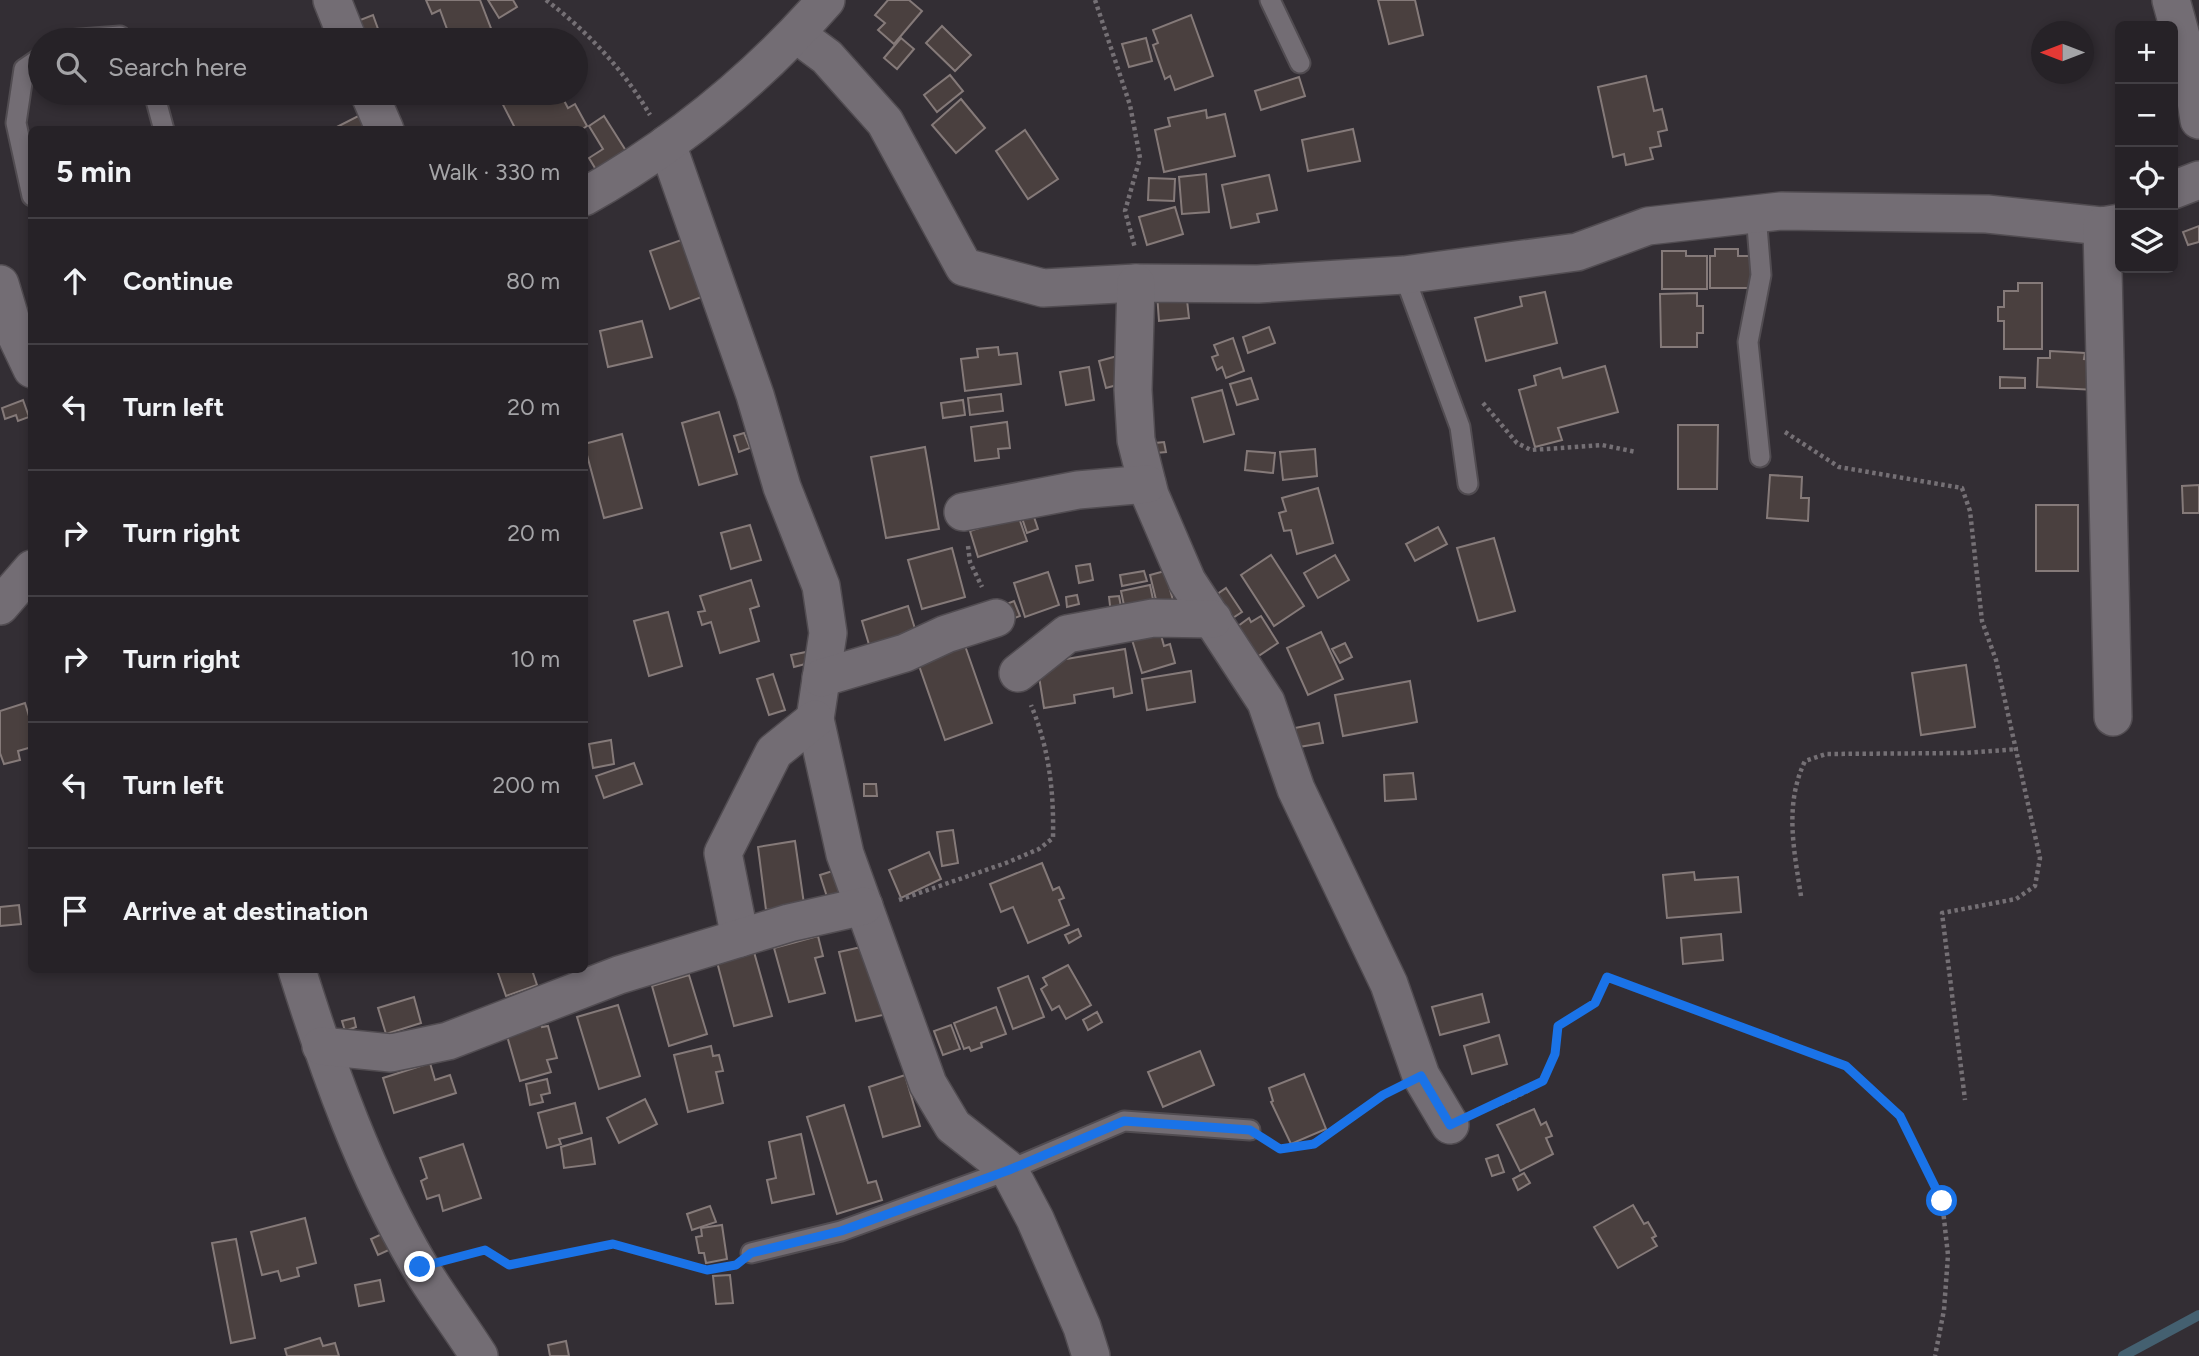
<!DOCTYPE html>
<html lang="en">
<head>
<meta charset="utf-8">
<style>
  :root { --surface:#262227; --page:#2e2a2f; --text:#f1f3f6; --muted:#a4a4a7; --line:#423f44 }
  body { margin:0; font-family:Figtree,sans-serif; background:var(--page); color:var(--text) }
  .controls { position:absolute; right:21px; top:21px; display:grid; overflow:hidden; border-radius:10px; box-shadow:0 4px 10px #0003 }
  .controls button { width:63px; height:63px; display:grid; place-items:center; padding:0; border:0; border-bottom:2px solid var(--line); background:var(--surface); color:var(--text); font:35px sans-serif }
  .compass { position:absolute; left:2031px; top:21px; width:63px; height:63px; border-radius:50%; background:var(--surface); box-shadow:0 4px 10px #0003; rotate:270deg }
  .stop { position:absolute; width:21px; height:21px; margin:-16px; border:5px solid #1a73e8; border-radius:50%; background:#fff }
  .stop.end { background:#1a73e8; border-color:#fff; box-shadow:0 2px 7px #0008 }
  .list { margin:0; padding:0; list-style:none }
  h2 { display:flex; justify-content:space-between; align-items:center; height:91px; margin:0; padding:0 28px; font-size:30px }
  h2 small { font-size:23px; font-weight:400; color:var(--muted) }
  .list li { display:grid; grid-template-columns:46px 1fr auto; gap:21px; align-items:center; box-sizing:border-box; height:126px; padding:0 28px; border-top:2px solid var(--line) }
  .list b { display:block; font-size:26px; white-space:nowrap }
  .list em { font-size:23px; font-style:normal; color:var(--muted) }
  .icon { flex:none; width:38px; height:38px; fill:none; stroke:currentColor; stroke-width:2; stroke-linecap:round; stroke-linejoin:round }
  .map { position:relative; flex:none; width:2199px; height:1356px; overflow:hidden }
  .search { position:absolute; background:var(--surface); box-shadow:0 4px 10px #0003; left:28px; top:28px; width:560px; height:77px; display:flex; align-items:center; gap:18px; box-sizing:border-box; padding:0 24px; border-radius:38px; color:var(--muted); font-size:26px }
  .panel { position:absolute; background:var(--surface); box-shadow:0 4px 10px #0003; left:28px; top:126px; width:560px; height:847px; border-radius:10px }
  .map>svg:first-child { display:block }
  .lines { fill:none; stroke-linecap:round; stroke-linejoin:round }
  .stream { stroke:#446070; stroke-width:10 }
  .building { fill:#4a403f; stroke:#857a79; stroke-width:2 }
  .service-casing { stroke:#514c51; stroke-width:23 }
  .minor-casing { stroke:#514c51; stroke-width:40 }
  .path { stroke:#757075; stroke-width:4.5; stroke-dasharray:3.5 3.5; stroke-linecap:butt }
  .service { stroke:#736d74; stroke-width:19 }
  .minor { stroke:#736d74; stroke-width:37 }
  .route { stroke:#1a73e8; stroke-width:9 }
</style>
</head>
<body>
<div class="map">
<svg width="2199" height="1356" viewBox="0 0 2199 1356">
  <rect width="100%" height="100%" fill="#332e34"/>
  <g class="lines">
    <!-- stream -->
    <path class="stream" d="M2123 1356 2199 1315"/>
  </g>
  <!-- building -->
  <g class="building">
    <path d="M426 0H480L492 31 467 40H451L440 10 432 14Z"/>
    <path d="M488 0H513L517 7 499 18Z"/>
    <path d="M888 0H909L922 11 894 44 878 30 885 23 875 15Z"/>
    <path d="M1378 0H1415L1423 35 1389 44Z"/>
    <path d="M373 15 382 40H361L355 22Z"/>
    <path d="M1191 15 1213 76 1175 90 1170 76 1165 79 1153 45 1158 43 1153 30Z"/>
    <path d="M942 26 971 55 955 71 926 43Z"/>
    <path d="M222 31 224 40H198V38Z"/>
    <path d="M901 38 914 49 897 69 884 58Z"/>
    <path d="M1146 38 1152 61 1129 67 1122 44Z"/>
    <path d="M950 75 963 91 937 112 924 95Z"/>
    <path d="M1646 76 1654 111 1662 109 1667 130 1658 132 1661 146 1650 148 1653 159 1626 165 1624 154 1613 157 1598 87Z"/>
    <path d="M1299 77 1305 96 1261 110 1255 91Z"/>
    <path d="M497 93H560L568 108 575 104 587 126 581 130H516Z"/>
    <path d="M961 99 985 128 956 153 932 125Z"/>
    <path d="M1206 110 1207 118 1225 114 1235 156 1164 172 1155 130 1170 126 1168 118Z"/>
    <path d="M366 112 375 130H331Z"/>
    <path d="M604 116 628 154 598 173 589 158 603 149 589 126Z"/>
    <path d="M1353 129 1360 161 1308 171 1302 140Z"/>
    <path d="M1025 130 1058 179 1028 199 996 151Z"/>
    <path d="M1206 174 1209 212 1182 214 1179 177Z"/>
    <path d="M1269 175 1277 210 1257 214 1259 222 1231 228 1222 185Z"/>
    <path d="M1149 178 1175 179 1174 201 1148 200Z"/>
    <path d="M1175 207 1183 234 1147 245 1139 217Z"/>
    <path d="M2199 226V242L2188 245 2183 232Z"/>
    <path d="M687 238 707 295 670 309 650 251Z"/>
    <path d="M1715 249H1738V256H1751L1752 288H1710V256H1715Z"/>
    <path d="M1662 251H1686V256H1707V289H1662Z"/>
    <path d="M2018 283H2042V349H2004V321H1998V307H2004V291H2018Z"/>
    <path d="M1186 291 1189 318 1159 321 1157 294Z"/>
    <path d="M1545 292 1557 343 1486 361 1475 318 1522 306 1520 297Z"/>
    <path d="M1697 293V306H1703V333H1697V347H1661L1660 294Z"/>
    <path d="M642 321 652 357 608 367 600 331Z"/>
    <path d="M1269 327 1275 343 1248 353 1243 337Z"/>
    <path d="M1233 338 1244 371 1226 378 1222 367 1217 370 1212 357 1218 355 1214 345Z"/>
    <path d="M998 347 999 355 1017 353 1021 384 965 391 961 359 978 357 977 349Z"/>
    <path d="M2050 351 2085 353 2084 359 2097 360 2096 390 2037 387 2038 358H2050Z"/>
    <path d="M1121 355 1128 382 1106 388 1099 361Z"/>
    <path d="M1605 366 1618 412 1558 428 1562 440 1535 447 1519 390 1536 385 1534 376 1560 368 1563 378Z"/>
    <path d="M1089 367 1094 400 1066 405 1060 372Z"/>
    <path d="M2000 377 2025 378V388H2000Z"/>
    <path d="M1251 378 1258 399 1237 405 1230 384Z"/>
    <path d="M1222 390 1234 434 1204 442 1192 398Z"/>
    <path d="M1001 394 1003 411 970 415 968 398Z"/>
    <path d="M23 400 29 417 18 421 16 415 5 419 2 408Z"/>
    <path d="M963 400 965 415 943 418 941 403Z"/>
    <path d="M719 412 737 474 699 485 682 423Z"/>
    <path d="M1007 422 1010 448 998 449 999 458 975 461 971 427Z"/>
    <path d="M1678 425H1718L1717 489H1678Z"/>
    <path d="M744 433 750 448 739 452 734 436Z"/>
    <path d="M622 434 642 508 604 518 584 444Z"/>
    <path d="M1164 442 1166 452 1156 453 1155 443Z"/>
    <path d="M925 447 939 529 886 538 871 457Z"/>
    <path d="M1315 449 1317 476 1283 480 1280 452Z"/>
    <path d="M1247 451 1275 453 1273 473 1245 470Z"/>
    <path d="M1770 475 1802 477 1801 498H1809L1808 521 1767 518Z"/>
    <path d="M2199 485V513H2183L2182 486Z"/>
    <path d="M1318 488 1333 543 1297 554 1291 530 1284 531 1279 513 1286 511 1282 498Z"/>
    <rect x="2036" y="505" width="42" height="66"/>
    <path d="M1033 514 1038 529 1027 533 1022 518Z"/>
    <path d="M1018 515 1027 541 978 557 970 531Z"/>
    <path d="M750 525 761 560 731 569 721 533Z"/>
    <path d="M1438 527 1447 544 1415 561 1406 544Z"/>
    <path d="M1494 538 1515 611 1478 621 1457 548Z"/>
    <path d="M952 548 965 597 922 609 908 560Z"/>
    <path d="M1271 555 1304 606 1274 626 1241 575Z"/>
    <path d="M1335 555 1349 580 1318 598 1304 573Z"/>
    <path d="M1090 564 1093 580 1079 583 1076 566Z"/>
    <path d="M1144 571 1147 581 1122 586 1120 575Z"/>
    <path d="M1165 571 1174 604 1158 608 1150 575Z"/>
    <path d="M1048 572 1059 605 1025 617 1014 583Z"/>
    <path d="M751 580 759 606 750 609 759 641 720 653 711 622 702 625 698 612 705 611 700 596Z"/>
    <path d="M1150 585 1155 609 1126 615 1121 591Z"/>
    <path d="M1226 588 1242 612 1228 621 1213 597Z"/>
    <path d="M1077 595 1079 604 1067 607 1066 597Z"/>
    <path d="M1119 596 1122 612 1111 614 1109 597Z"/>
    <path d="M1014 601 1020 616 1009 620 1004 605Z"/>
    <path d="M908 606 916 632 870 648 862 621Z"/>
    <path d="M668 612 682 666 649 676 634 621Z"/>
    <path d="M1261 616 1278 643 1254 659 1234 629 1249 618 1251 622Z"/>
    <path d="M1158 624 1164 646 1170 644 1175 663 1142 673 1130 633Z"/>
    <path d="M1321 632 1343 679 1308 695 1287 648Z"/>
    <path d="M963 640 992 723 945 740 916 657Z"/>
    <path d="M1345 643 1352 657 1340 663 1332 649Z"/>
    <path d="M1125 649 1132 693 1114 697 1113 688 1074 695 1075 703 1044 708 1037 664Z"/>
    <path d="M806 652 809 663 794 667 791 655Z"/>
    <path d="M1966 665 1975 727 1921 735 1912 673Z"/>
    <path d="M1191 671 1195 702 1147 710 1142 679Z"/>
    <path d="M773 674 785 710 769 715 757 679Z"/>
    <path d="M1410 681 1417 722 1343 736 1335 695Z"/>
    <path d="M25 703 32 726V747L18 751 20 760 4 764 0 753V711Z"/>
    <path d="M1319 723 1323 743 1299 747 1295 728Z"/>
    <path d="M611 740 614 764 593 768 589 744Z"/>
    <path d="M634 763 642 784 604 798 596 776Z"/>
    <path d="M1413 773 1416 799 1385 801 1384 775Z"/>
    <path d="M864 784H876L877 796H864Z"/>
    <path d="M953 830 958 863 942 866 937 832Z"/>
    <path d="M795 841 804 904 766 910 758 847Z"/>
    <path d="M929 852 941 879 901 898 889 870Z"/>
    <path d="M1042 863 1053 890 1059 887 1064 898 1059 900 1069 925 1028 943 1013 907 1001 912 990 884Z"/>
    <path d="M839 869 847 894 828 900 820 875Z"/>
    <path d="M1694 872 1695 880 1738 877 1741 912 1667 918 1663 875Z"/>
    <path d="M19 905 21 924 0 926V907Z"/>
    <path d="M1078 929 1081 936 1069 943 1065 935Z"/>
    <path d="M1721 934 1723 960 1683 964 1681 938Z"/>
    <path d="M818 936 823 956 815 958 825 993 789 1002 774 948Z"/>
    <path d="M870 945 887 1014 856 1021 839 952Z"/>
    <path d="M754 952 772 1016 734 1026 717 962Z"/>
    <path d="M1068 965 1091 1005 1066 1019 1059 1006 1052 1010 1041 989 1047 985 1043 978Z"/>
    <path d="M497 970H532L537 985 506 996Z"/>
    <path d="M689 975 707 1034 669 1046 652 986Z"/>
    <path d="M1028 976 1044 1017 1013 1029 998 988Z"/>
    <path d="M1482 994 1489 1022 1440 1035 1432 1007Z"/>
    <path d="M414 997 421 1023 386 1034 378 1008Z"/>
    <path d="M618 1005 640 1076 599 1089 577 1017Z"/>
    <path d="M996 1007 1006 1034 981 1043 982 1047 971 1051 969 1047 964 1049 954 1023Z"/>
    <path d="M1097 1012 1102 1022 1088 1030 1083 1020Z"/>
    <path d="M354 1018 356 1027 345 1031 342 1021Z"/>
    <path d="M540 1019 542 1027 548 1026 557 1058 547 1060 551 1072 520 1081 505 1029Z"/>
    <path d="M951 1025 960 1049 943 1055 934 1031Z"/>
    <path d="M1499 1035 1507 1064 1472 1074 1464 1046Z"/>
    <path d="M711 1046 713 1056 719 1055 723 1071 716 1072 723 1103 688 1112 674 1055Z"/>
    <path d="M1200 1051 1214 1085 1163 1107 1148 1072Z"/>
    <path d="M430 1063 435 1080 450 1075 456 1093 394 1113 383 1078Z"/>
    <path d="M1304 1074 1326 1129 1291 1144 1271 1102 1273 1101 1269 1088Z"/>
    <path d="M905 1075 920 1126 883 1137 869 1087Z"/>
    <path d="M547 1079 550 1093 541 1095 543 1102 530 1105 526 1084Z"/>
    <path d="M645 1099 657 1124 619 1143 607 1118Z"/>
    <path d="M575 1103 582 1133 559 1139 561 1144 547 1148 538 1113Z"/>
    <path d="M844 1105 868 1183 876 1181 882 1200 837 1214 807 1117Z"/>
    <path d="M1534 1109 1541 1125 1546 1122 1552 1136 1546 1138 1553 1154 1520 1171 1497 1125Z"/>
    <path d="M801 1134 814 1194 772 1203 767 1180 776 1178 769 1142Z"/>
    <path d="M591 1138 595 1164 564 1168 561 1147Z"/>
    <path d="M463 1144 481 1198 443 1211 439 1195 427 1199 421 1181 427 1178 420 1158Z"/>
    <path d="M1498 1155 1504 1172 1492 1176 1486 1159Z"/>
    <path d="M1524 1173 1530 1183 1518 1190 1513 1179Z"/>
    <path d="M1633 1205 1644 1224 1648 1222 1656 1236 1652 1238 1657 1246 1618 1268 1594 1227Z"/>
    <path d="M710 1206 716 1222 692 1230 687 1214Z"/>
    <path d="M305 1218 316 1263 297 1268 299 1276 281 1281 278 1271 262 1275 251 1232Z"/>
    <path d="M722 1225 727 1259 706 1263 704 1253H699L696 1237 702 1236 701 1228Z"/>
    <path d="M384 1233 391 1249 378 1255 371 1239Z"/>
    <path d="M236 1239 255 1338 231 1343 212 1243Z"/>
    <path d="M730 1275 733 1303 716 1304 713 1276Z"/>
    <path d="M380 1280 384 1301 359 1306 355 1285Z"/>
    <path d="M320 1338 323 1346 335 1343 339 1356H287L285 1349Z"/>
    <path d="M566 1341 569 1356H550L548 1345Z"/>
  </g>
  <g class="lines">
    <!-- service casing -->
    <g class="service-casing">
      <g id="service">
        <path d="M1270 0 1300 63"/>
        <path d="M67 40 120 36 123 40"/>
        <path d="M154 93 164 130"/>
        <path d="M32 196 16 123 24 69 40 58"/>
        <path d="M1756 214 1761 275 1748 342 1760 457"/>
        <path d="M1404 275 1460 427 1468 484"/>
        <path d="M751 1253 841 1231 1009 1170 1124 1121 1250 1130"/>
      </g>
    </g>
    <!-- minor casing -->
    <g class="minor-casing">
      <g id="minor">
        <path d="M332 0 348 40"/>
        <path d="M2171 0 2192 76 2199 120"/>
        <path d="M796 34 827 57 885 122 964 267 1043 288 1136 283 1258 284 1404 275 1577 252 1648 226 1781 211 1987 214 2102 226 2120 223"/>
        <path d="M369 93 385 130"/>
        <path d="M667 144 755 395 782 487 821 586 828 633 815 719 845 854 928 1084 953 1126 1009 1170 1035 1219 1082 1327 1091 1356"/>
        <path d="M2173 190 2199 180"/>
        <path d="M584 197C676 145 757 79 826 0"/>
        <path d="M2102 226 2113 717"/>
        <path d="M1136 283 1133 390 1136 440 1150 495 1187 581 1266 702 1296 789 1389 984 1421 1076 1450 1125"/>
        <path d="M0 284 14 331 32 369"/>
        <path d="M963 512 1078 490 1147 484"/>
        <path d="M0 606 32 569"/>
        <path d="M1018 673 1067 634 1153 618 1213 619"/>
        <path d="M821 678 905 653 946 634 996 618"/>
        <path d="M740 938 723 853 774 752 815 719"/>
        <path d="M297 970C328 1069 366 1176 420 1267 438 1297 460 1326 479 1356"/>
        <path d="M321 1046 391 1053 448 1041 619 975 789 923 864 906"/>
      </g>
    </g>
    <!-- path -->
    <g class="path">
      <path d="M546 0C587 31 624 70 650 115"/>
      <path d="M1095 0 1130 105 1140 158 1125 211 1135 248"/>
      <path d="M1483 403 1517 443 1531 450 1602 445 1636 452"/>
      <path d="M1785 432 1839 467 1962 488 1970 511 1982 621 1996 660 2040 858 2035 886 2016 899 1942 913 1965 1100"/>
      <path d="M968 546 970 562 982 587"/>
      <path d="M1801 896C1794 850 1784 805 1805 761L1826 754 1963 753 2018 749"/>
      <path d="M899 900 1006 863 1039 849 1053 838C1054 791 1049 748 1031 705"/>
      <path d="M1481 1112C1535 1087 1551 1091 1557 1026L1595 1003 1607 977 1846 1066 1900 1116 1942 1201 1948 1255 1944 1310 1935 1356"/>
      <path d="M1272 1144C1306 1164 1359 1107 1389 1092"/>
      <path d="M456 1258 485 1250 509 1265 613 1244 707 1270 727 1267"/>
    </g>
    <!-- service -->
    <use href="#service" class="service"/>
    <!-- minor -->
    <use href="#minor" class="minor"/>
  </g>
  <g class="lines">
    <!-- route -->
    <path class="route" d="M420 1267 485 1250 509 1265 613 1244 707 1270 736 1265 751 1253 841 1231 1009 1170 1124 1121 1250 1130 1280 1149 1314 1144 1383 1095 1421 1076 1450 1125 1543 1081 1555 1054 1558 1026 1595 1003 1607 977 1846 1066 1900 1116 1942 1201"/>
  </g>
</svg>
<div class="controls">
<button>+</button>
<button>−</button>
<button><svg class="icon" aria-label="locate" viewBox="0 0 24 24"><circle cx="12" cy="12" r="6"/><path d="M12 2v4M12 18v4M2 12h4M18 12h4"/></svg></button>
<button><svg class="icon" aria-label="layers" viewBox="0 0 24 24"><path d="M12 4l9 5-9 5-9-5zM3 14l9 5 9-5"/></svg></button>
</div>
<svg class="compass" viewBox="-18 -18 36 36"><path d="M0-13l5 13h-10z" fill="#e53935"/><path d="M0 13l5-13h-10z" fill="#a4a4a7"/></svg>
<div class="stop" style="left:1942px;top:1201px"></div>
<div class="stop end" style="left:420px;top:1267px"></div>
<div class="search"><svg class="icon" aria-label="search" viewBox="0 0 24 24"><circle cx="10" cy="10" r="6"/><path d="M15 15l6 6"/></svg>Search here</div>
<section class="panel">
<h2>5 min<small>Walk · 330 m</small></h2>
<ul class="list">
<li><svg class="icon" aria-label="ahead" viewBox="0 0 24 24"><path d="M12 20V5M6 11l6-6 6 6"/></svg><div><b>Continue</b></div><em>80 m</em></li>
<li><svg class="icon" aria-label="left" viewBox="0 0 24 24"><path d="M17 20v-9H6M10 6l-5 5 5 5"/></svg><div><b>Turn left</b></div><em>20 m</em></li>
<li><svg class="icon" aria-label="right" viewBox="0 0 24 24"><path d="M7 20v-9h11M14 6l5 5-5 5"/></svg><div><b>Turn right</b></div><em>20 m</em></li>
<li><svg class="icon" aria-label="right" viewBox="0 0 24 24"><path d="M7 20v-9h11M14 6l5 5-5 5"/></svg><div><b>Turn right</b></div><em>10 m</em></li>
<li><svg class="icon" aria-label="left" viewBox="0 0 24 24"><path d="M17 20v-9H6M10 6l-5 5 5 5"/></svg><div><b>Turn left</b></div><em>200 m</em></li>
<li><svg class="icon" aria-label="arrive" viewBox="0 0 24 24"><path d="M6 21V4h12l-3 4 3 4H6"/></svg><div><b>Arrive at destination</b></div></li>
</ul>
</section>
</div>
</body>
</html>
